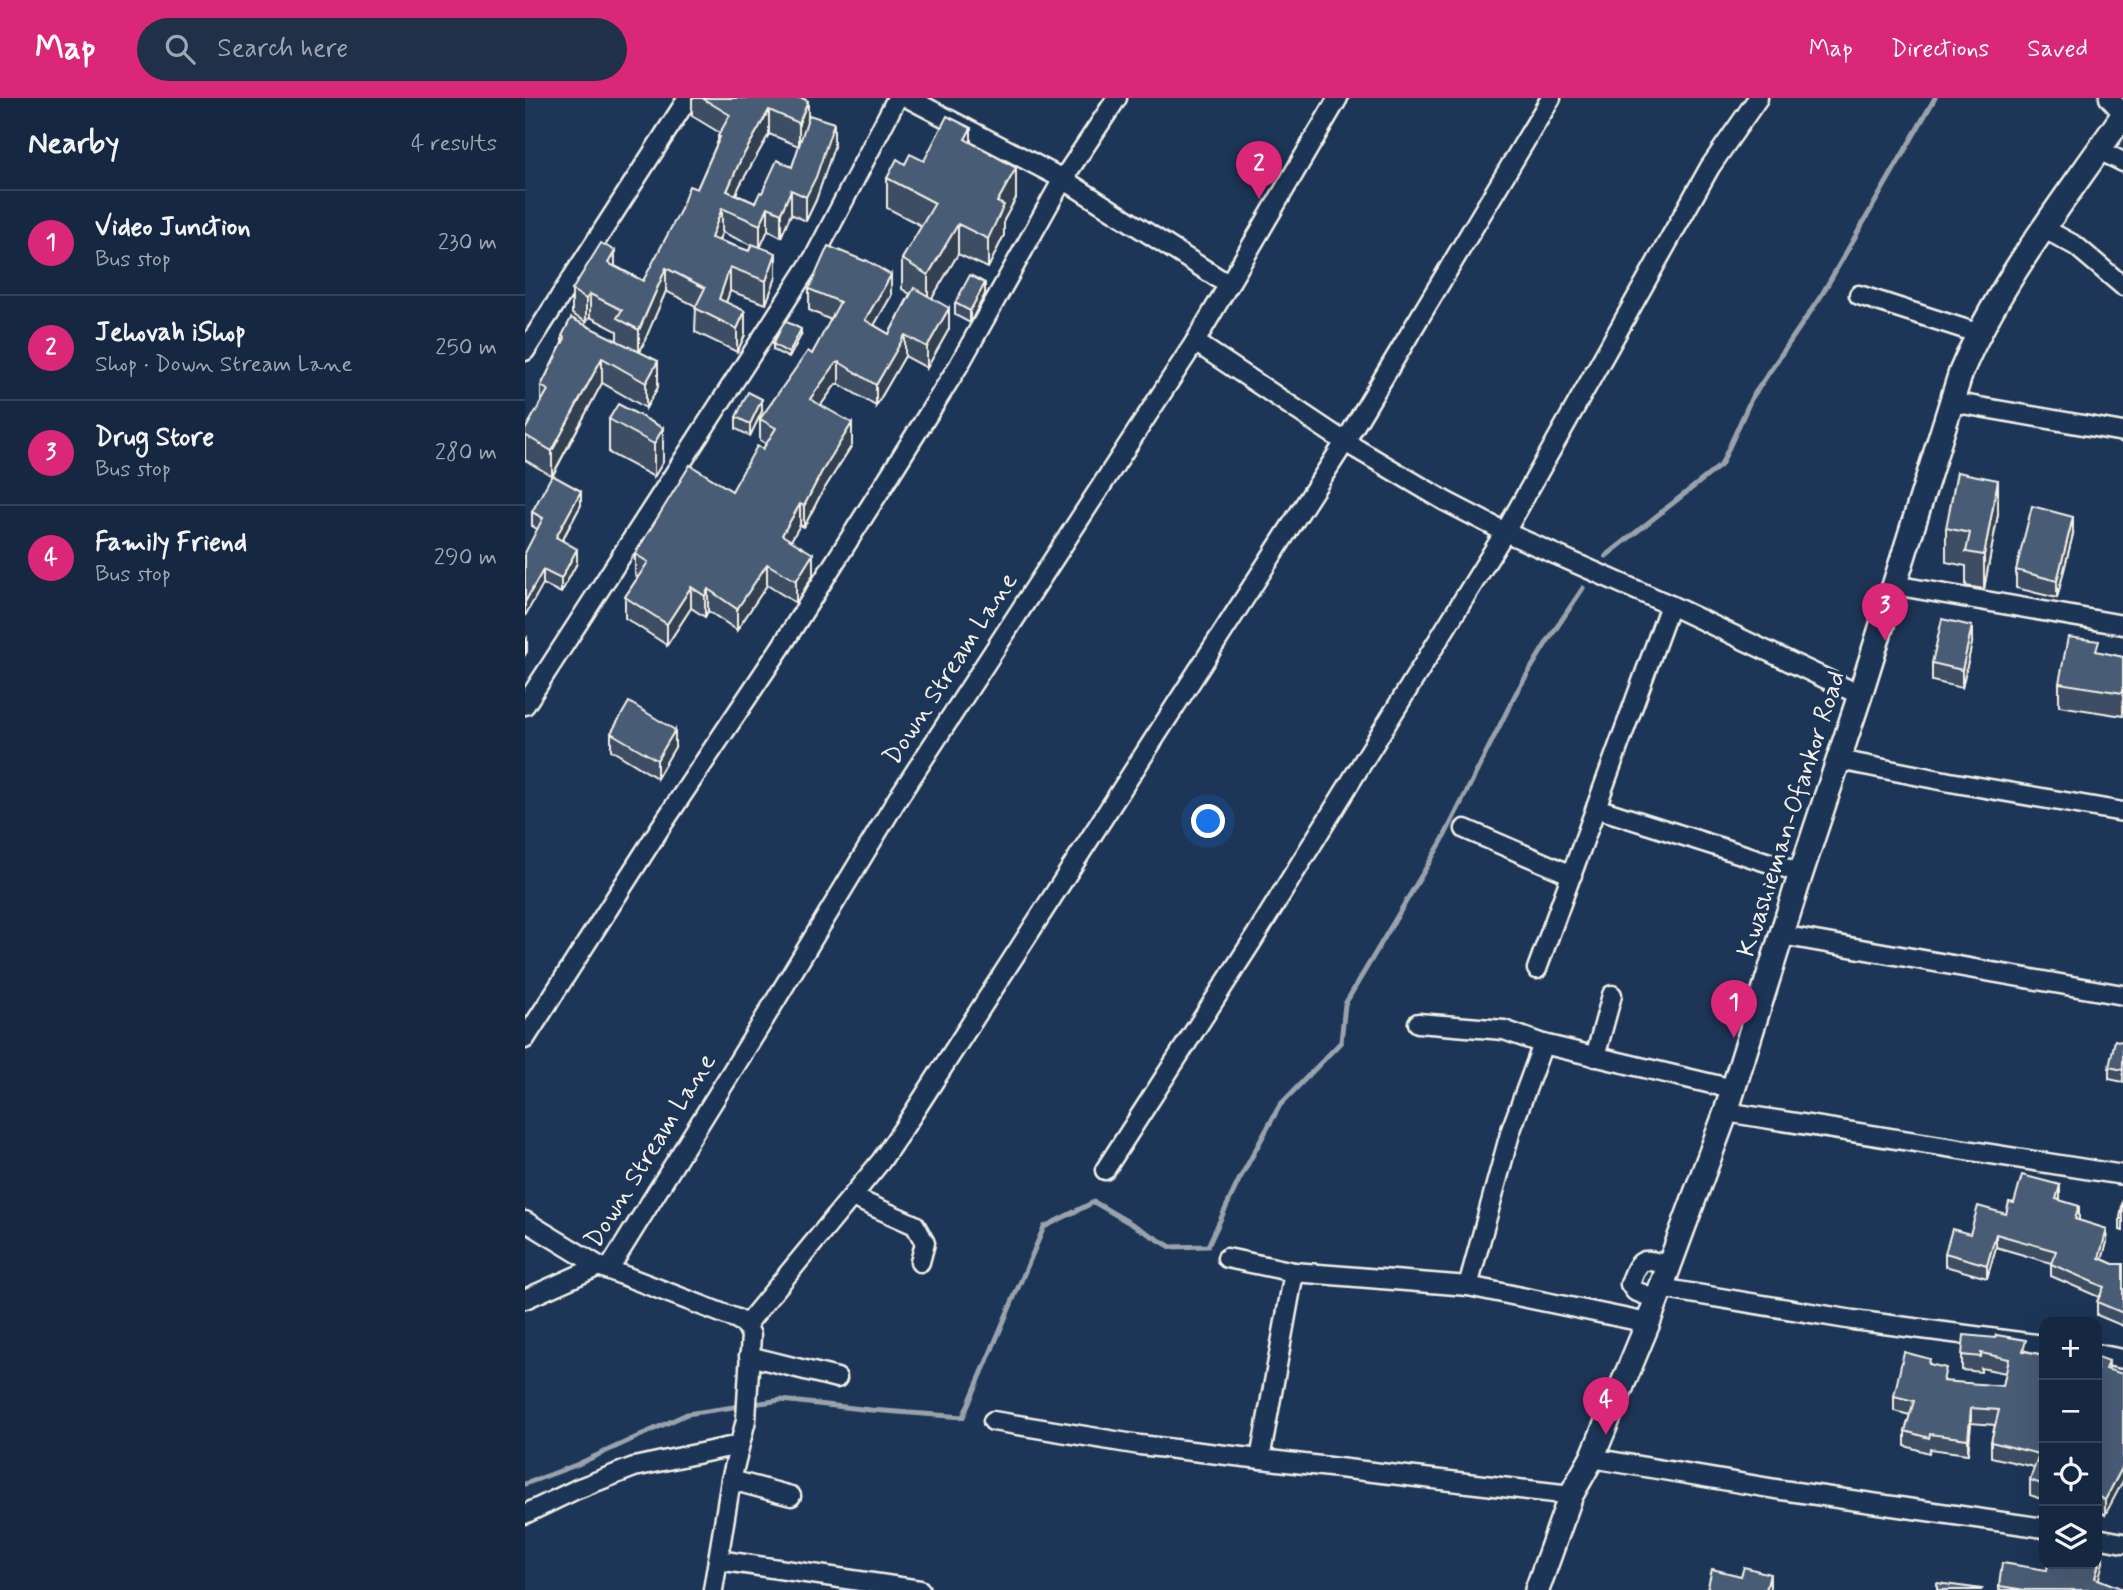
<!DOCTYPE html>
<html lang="en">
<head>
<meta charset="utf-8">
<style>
  :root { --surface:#162841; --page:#1f3048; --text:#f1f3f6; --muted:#9ea6b1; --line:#35445a; --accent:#db2777 }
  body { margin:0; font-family:Mynerve,sans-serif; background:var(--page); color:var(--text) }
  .controls { position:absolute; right:21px; bottom:21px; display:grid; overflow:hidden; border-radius:14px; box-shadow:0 7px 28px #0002 }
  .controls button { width:63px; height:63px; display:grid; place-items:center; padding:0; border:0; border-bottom:2px solid var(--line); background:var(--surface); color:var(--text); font:35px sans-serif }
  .you { position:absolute; left:684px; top:724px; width:24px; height:24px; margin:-18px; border:5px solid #fff; border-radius:50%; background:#1a73e8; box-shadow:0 0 0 10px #1a73e833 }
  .badge { display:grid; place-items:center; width:46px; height:46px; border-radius:50%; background:var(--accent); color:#fff; font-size:23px; font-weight:700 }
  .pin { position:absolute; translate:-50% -58px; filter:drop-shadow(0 2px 4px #0008) }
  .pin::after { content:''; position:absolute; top:37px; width:24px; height:21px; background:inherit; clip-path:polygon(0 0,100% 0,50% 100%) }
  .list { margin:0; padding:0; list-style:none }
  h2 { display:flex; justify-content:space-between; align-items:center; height:91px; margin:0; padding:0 28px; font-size:30px }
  h2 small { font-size:23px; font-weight:400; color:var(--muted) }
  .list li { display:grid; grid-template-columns:46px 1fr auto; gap:21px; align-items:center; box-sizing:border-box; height:105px; padding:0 28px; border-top:2px solid var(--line) }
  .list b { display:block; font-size:26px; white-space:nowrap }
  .list p { margin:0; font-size:23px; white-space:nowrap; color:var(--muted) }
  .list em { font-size:23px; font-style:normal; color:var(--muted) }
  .icon { flex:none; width:38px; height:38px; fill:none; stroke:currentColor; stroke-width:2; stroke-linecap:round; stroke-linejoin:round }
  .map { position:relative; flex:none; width:1598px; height:1492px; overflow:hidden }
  header { display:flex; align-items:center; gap:42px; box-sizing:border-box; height:98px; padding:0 35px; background:var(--accent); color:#fff }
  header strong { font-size:33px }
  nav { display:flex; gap:38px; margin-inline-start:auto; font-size:24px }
  .search { width:490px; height:63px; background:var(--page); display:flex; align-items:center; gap:18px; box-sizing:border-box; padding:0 24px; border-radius:38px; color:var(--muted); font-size:26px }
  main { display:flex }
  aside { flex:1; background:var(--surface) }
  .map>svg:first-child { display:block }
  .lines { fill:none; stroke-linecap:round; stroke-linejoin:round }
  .stream { stroke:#9aa2ab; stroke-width:5 }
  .minor-casing { stroke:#f4f1e8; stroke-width:23 }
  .major-casing { stroke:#f4f1e8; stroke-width:28 }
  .minor { stroke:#1d3557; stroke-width:18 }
  .major { stroke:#1d3557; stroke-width:23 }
  .wall { fill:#3e4e64; stroke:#f4f1e8; stroke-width:2; fill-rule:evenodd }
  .shaded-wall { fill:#324051; stroke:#f4f1e8; stroke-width:2 }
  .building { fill:#485b74; stroke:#f4f1e8; stroke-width:2 }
  .labels { text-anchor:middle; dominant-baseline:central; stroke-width:6; stroke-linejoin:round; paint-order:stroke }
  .street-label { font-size:26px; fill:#f4f1e8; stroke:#1d3557 }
</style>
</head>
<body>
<header>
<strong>Map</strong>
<div class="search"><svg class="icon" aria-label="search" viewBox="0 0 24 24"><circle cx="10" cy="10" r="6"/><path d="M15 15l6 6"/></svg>Search here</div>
<nav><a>Map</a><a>Directions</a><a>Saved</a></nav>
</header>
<main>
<aside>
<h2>Nearby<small>4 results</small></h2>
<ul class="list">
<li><span class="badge">1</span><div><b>Video Junction</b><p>Bus stop</p></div><em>230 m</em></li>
<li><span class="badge">2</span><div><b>Jehovah iShop</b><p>Shop · Down Stream Lane</p></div><em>250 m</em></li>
<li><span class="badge">3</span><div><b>Drug Store</b><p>Bus stop</p></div><em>280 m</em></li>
<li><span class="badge">4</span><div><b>Family Friend</b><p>Bus stop</p></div><em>290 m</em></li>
</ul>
</aside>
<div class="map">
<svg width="1598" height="1492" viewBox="0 0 1598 1492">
  <rect width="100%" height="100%" fill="#1d3557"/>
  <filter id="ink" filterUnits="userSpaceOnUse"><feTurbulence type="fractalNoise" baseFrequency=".0143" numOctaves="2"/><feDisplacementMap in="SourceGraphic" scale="14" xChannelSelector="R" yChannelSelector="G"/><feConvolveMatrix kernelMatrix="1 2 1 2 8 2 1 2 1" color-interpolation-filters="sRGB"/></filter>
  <g filter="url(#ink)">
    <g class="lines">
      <!-- stream -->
      <g class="stream">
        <path d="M1081 458 1196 367 1226 301 1296 198 1410 0"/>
        <path d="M0 1386 51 1367 162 1316 256 1302 346 1312 438 1319 519 1129 569 1104 646 1149 683 1148 713 1084 755 1007 816 944 820 906 917 743 991 595 1022 544 1058 490"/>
      </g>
      <!-- minor casing -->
      <g class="minor-casing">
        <g id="minor">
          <path d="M383 0 538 81 704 187"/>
          <path d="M1584 0 1598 15"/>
          <path d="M1574 52 1598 64"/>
          <path d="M1518 130 1551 148 1598 188"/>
          <path d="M1334 197 1452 235"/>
          <path d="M670 244 820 344 920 403 980 434 1145 507 1335 597"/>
          <path d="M0 253 163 0"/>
          <path d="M1426 304 1598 334"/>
          <path d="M1369 487 1598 527"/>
          <path d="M0 607 290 158 372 0"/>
          <path d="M1314 662 1425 684 1598 714"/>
          <path d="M1071 710 1276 775"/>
          <path d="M940 731 1047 777"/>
          <path d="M1256 837 1598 897"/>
          <path d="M1012 871 1145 507"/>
          <path d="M893 925 979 932 1018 946 1208 991"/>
          <path d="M0 941 137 727 256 549 365 377 434 267 538 81 592 0"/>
          <path d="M1070 959 1087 897"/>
          <path d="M1201 1014 1598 1077"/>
          <path d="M580 1072 726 845 980 434 1185 69 1233 0"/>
          <path d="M327 1099 390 1127 400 1145 395 1164"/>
          <path d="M0 1123 74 1168 212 1221 221 1227 226 1237 221 1322 206 1382 188 1492"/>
          <path d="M702 1160 769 1174 943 1188 1123 1225"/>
          <path d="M84 1171 232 933 373 700 670 244 813 0"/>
          <path d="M943 1188 986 1032 1018 946"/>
          <path d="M1135 1190 1328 1222 1519 1247"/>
          <path d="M0 1201 74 1168"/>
          <path d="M1131 1201 1110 1193 1105 1186C1115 1159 1116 1160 1143 1167"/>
          <path d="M221 1227 356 1063 382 1025 820 344 1026 0"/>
          <path d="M1572 1256 1598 1261"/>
          <path d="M224 1258 312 1280"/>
          <path d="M468 1323 615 1347 1046 1397"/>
          <path d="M1067 1360 1257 1392 1519 1430"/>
          <path d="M735 1361 769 1174"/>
          <path d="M206 1382 266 1398"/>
          <path d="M0 1416 52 1391 109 1369 214 1347"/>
          <path d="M1572 1440 1598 1445"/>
          <path d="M193 1462 395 1492"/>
        </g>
      </g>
      <!-- major casing -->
      <g class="major-casing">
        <path id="major" d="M1012 1492 1046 1397 1067 1360 1123 1225 1201 1014 1276 775 1335 597 1436 274C1476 180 1541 101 1598 17"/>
      </g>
      <!-- minor -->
      <use href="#minor" class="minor"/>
      <!-- major -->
      <use href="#major" class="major"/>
    </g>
    <!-- wall -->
    <g class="wall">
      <path d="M167 0H277L283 21 309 49 291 102 281 123 266 116 256 139 243 132 235 149 251 179 241 206 205 193 201 204 220 237 212 254 170 234 171 208 141 193 114 254 133 289 121 310 77 285 28 377 56 407 37 443 52 465 36 495 18 486 12 431 7 428V414L27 378 0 362V332L16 305V288L37 245V238L92 243V233L65 219 61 224 47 216V192L90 168 118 183 172 91 193 43V38L195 35 167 18ZM244 36 274 48 267 69 237 95 230 105 211 96 215 87ZM197 134 226 147 224 153 194 142Z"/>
      <path d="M446 45 491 100 479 122V137L463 170 433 156 407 200 424 231 402 270 380 258 351 308 314 286H311L296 307 327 347 296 396 279 429 275 427 266 442 288 477 271 505 242 487 212 532 183 513 180 519 166 510 142 547 100 520V499L113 479 110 477V456L207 393 241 346 235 342V321L287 256 306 222 284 212V191L366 198 349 227 364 236 385 196 377 191V161L397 128 362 110V80L380 66 399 63Z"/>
      <path d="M460 196 445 225 430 217V205Z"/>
      <path d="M276 237 264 260 248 252V246Z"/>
      <path d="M237 313 225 338 211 331V319Z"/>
      <path d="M84 321 138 330V364L129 379 84 355Z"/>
      <path d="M1473 416 1459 491 1441 488V468L1421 464V430Z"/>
      <path d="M1548 436 1532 500 1491 490V472Z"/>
      <path d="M1447 545 1437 590 1407 583V565Z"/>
      <path d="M1574 554 1598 559V618L1534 608V585Z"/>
      <path d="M86 635 150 649 132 680 86 652Z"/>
      <path d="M1598 944V984L1584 981V969Z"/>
      <path d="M1535 1100 1534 1102 1553 1122 1582 1144 1577 1161 1588 1166H1598V1228L1572 1217V1204L1574 1199 1526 1178V1165L1471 1149 1462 1180 1420 1168V1155L1445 1136 1481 1116 1489 1105Z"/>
      <path d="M1598 1102V1133L1595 1132V1121Z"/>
      <path d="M1470 1240 1501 1253 1519 1257V1402L1505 1397V1382L1509 1369 1466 1359V1344L1470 1327 1446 1325 1443 1356 1405 1351 1404 1355 1380 1348V1333L1385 1317 1369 1313V1298L1405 1266 1421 1284 1478 1288 1481 1275 1456 1270V1274L1437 1272V1257Z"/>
      <path d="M1572 1259 1584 1263 1580 1417 1572 1412Z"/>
      <path d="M1578 1464 1573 1481 1598 1492H1474V1488L1522 1472Z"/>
    </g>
    <!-- shaded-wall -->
    <g class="shaded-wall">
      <path d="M283 3V26L274 48V25Z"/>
      <path d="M244 12V36L215 87 203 113 202 93 215 63Z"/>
      <path d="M309 25V49L291 102 281 123V99Z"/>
      <path d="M446 30V60L440 41Z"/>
      <path d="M491 70V100L479 122V137L463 170V141L472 104Z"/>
      <path d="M266 92V116L256 139V115Z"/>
      <path d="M243 109V132L235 150V127Z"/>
      <path d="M197 110V134L186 163V140Z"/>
      <path d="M433 126V156L403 207V177Z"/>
      <path d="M90 153V177L83 165Z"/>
      <path d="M251 155V179L241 206V183Z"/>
      <path d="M205 169V193L194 224V201Z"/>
      <path d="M141 170V193L114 256V232Z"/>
      <path d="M366 177V198L340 243V222Z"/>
      <path d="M460 185V196L445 225V213Z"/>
      <path d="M65 196V219L61 224V201Z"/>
      <path d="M424 210V231L402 270V249Z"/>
      <path d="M220 213V237L212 254V231Z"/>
      <path d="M276 231V237L264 260V255Z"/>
      <path d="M380 237V258L351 308V287Z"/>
      <path d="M77 260V285L27 378V353Z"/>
      <path d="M133 263V289L121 310V285Z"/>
      <path d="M314 264V286H311L285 322V301L311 265Z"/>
      <path d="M237 301V313L225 338V326Z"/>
      <path d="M327 325V347L296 396 279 429V408L296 375Z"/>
      <path d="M138 330V364L129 379V346Z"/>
      <path d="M1473 382V416L1459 491V457Z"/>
      <path d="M56 393V407L31 453V439Z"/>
      <path d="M275 406V427L257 458V437Z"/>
      <path d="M1548 419V436L1532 500V483Z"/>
      <path d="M52 451V465L36 495V481Z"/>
      <path d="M288 456V477L271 505V483Z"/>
      <path d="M242 466V487L212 532V511Z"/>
      <path d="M18 472V486L0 518V504Z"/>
      <path d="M166 489V510L142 547V526Z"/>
      <path d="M183 491V513L180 519V498Z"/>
      <path d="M1447 528V545L1437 590V572Z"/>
      <path d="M2 540V554L0 557V543Z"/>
      <path d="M150 632V649L132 680V662Z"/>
      <path d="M1535 1087V1100L1531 1114V1101Z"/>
      <path d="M1554 1108V1121L1550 1134V1121Z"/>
      <path d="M1582 1131V1144L1574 1173V1160Z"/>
      <path d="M1471 1136V1149L1462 1180V1167Z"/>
      <path d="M1446 1310V1325L1443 1356V1341Z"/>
      <path d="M1598 1368V1383L1580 1417V1402Z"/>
      <path d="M1578 1450V1464L1571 1492 1570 1480Z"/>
      <path d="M1245 1476V1492H1241Z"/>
    </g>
    <!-- building -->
    <g class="building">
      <path d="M177 0H277L283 3 274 25 244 12 215 63 202 93 230 105 235 94 237 95 252 62 267 69 284 17 309 25 291 79 281 99 266 92 256 115 243 109 235 127 197 110 186 140 224 153 227 146 251 155 241 183 205 169 194 201 220 213 212 231 170 210 180 190 141 170 114 232 92 220 97 212 65 196 61 201 47 192 76 145 90 153 83 165 118 183 155 113 164 88 172 91 195 39 193 38 205 17Z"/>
      <path d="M422 18 446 30 440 41 491 70 472 104 479 107 463 141 433 126 403 177 377 161 410 105 362 80 372 61 380 66 385 56 399 63Z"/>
      <path d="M303 148 340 163 341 162 366 177 340 222 364 236 389 190 424 210 402 249 380 237 351 287 314 264 311 265 285 301 327 325 296 375 279 408 275 406 257 437 288 456 271 483 242 466 212 511 183 491 180 498 166 489 142 526 100 499 123 464 110 456 165 367 207 393 232 348 238 351 251 330 235 321 283 253 287 256 315 204 284 191Z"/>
      <path d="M445 177 460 185 445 213 430 205Z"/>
      <path d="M46 220 133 263 121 285 77 260 27 353 0 337V332L23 292 16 288 40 240 37 238Z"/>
      <path d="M260 223 276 231 264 255 248 246Z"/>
      <path d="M223 294 237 301 225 326 211 319Z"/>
      <path d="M93 306 138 330 129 346 84 321Z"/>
      <path d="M1432 374 1473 382 1459 457 1441 454 1445 435 1421 430Z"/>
      <path d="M27 377 56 393 31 439 52 451 36 481 18 472 0 504V455L18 420 7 414Z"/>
      <path d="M1507 408 1548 419 1532 483 1491 472Z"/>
      <path d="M1417 521 1447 528 1437 572 1407 565Z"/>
      <path d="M1543 539 1574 543 1571 553 1598 559V595L1534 585Z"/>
      <path d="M104 604 150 632 132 662 86 635Z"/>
      <path d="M1590 942 1598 944V972L1584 969Z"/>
      <path d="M1497 1077 1535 1087 1531 1101 1554 1108 1550 1121 1582 1131 1574 1160 1588 1166H1598V1215L1572 1204 1579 1189 1526 1166 1531 1153 1471 1136 1462 1167 1420 1155 1427 1131 1445 1136 1453 1108 1481 1116 1484 1104 1489 1105Z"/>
      <path d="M1598 1102V1121H1595Z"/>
      <path d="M1439 1237 1470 1240 1471 1237 1501 1242 1498 1253 1519 1257V1387L1505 1382 1514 1356 1466 1344 1474 1312 1446 1310 1443 1341 1405 1336 1404 1340 1380 1333 1389 1303 1369 1298 1379 1254 1405 1261 1404 1266 1421 1270 1418 1283 1478 1288 1484 1261 1456 1255V1259L1437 1257Z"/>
      <path d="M1572 1259 1584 1263 1581 1271 1598 1276V1368L1580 1402 1572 1397Z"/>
      <path d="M1572 1448 1578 1450 1570 1480 1598 1491V1492H1500L1474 1488 1477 1465 1522 1472 1523 1466H1572Z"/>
      <path d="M1219 1469 1245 1476 1241 1492H1182L1187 1471 1216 1478Z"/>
      <path d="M1412 1485 1457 1491 1456 1492H1412Z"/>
    </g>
  </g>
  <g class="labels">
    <!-- street labels -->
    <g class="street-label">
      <text transform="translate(426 571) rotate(-57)">Down Stream Lane</text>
      <text transform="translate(1267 716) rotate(-72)">Kwashieman-Ofankor Road</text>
      <text transform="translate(126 1053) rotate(-58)">Down Stream Lane</text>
    </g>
  </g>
</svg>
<div class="controls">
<button>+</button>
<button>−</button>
<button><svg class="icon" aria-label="locate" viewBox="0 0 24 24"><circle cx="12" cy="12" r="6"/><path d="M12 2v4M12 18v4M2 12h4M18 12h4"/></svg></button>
<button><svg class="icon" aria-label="layers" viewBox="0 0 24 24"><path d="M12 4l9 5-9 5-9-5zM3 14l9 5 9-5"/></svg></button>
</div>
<div class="you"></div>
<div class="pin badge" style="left:1209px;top:940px">1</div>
<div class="pin badge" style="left:734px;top:101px">2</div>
<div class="pin badge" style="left:1360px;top:543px">3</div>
<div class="pin badge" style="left:1081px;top:1337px">4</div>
</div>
</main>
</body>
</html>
